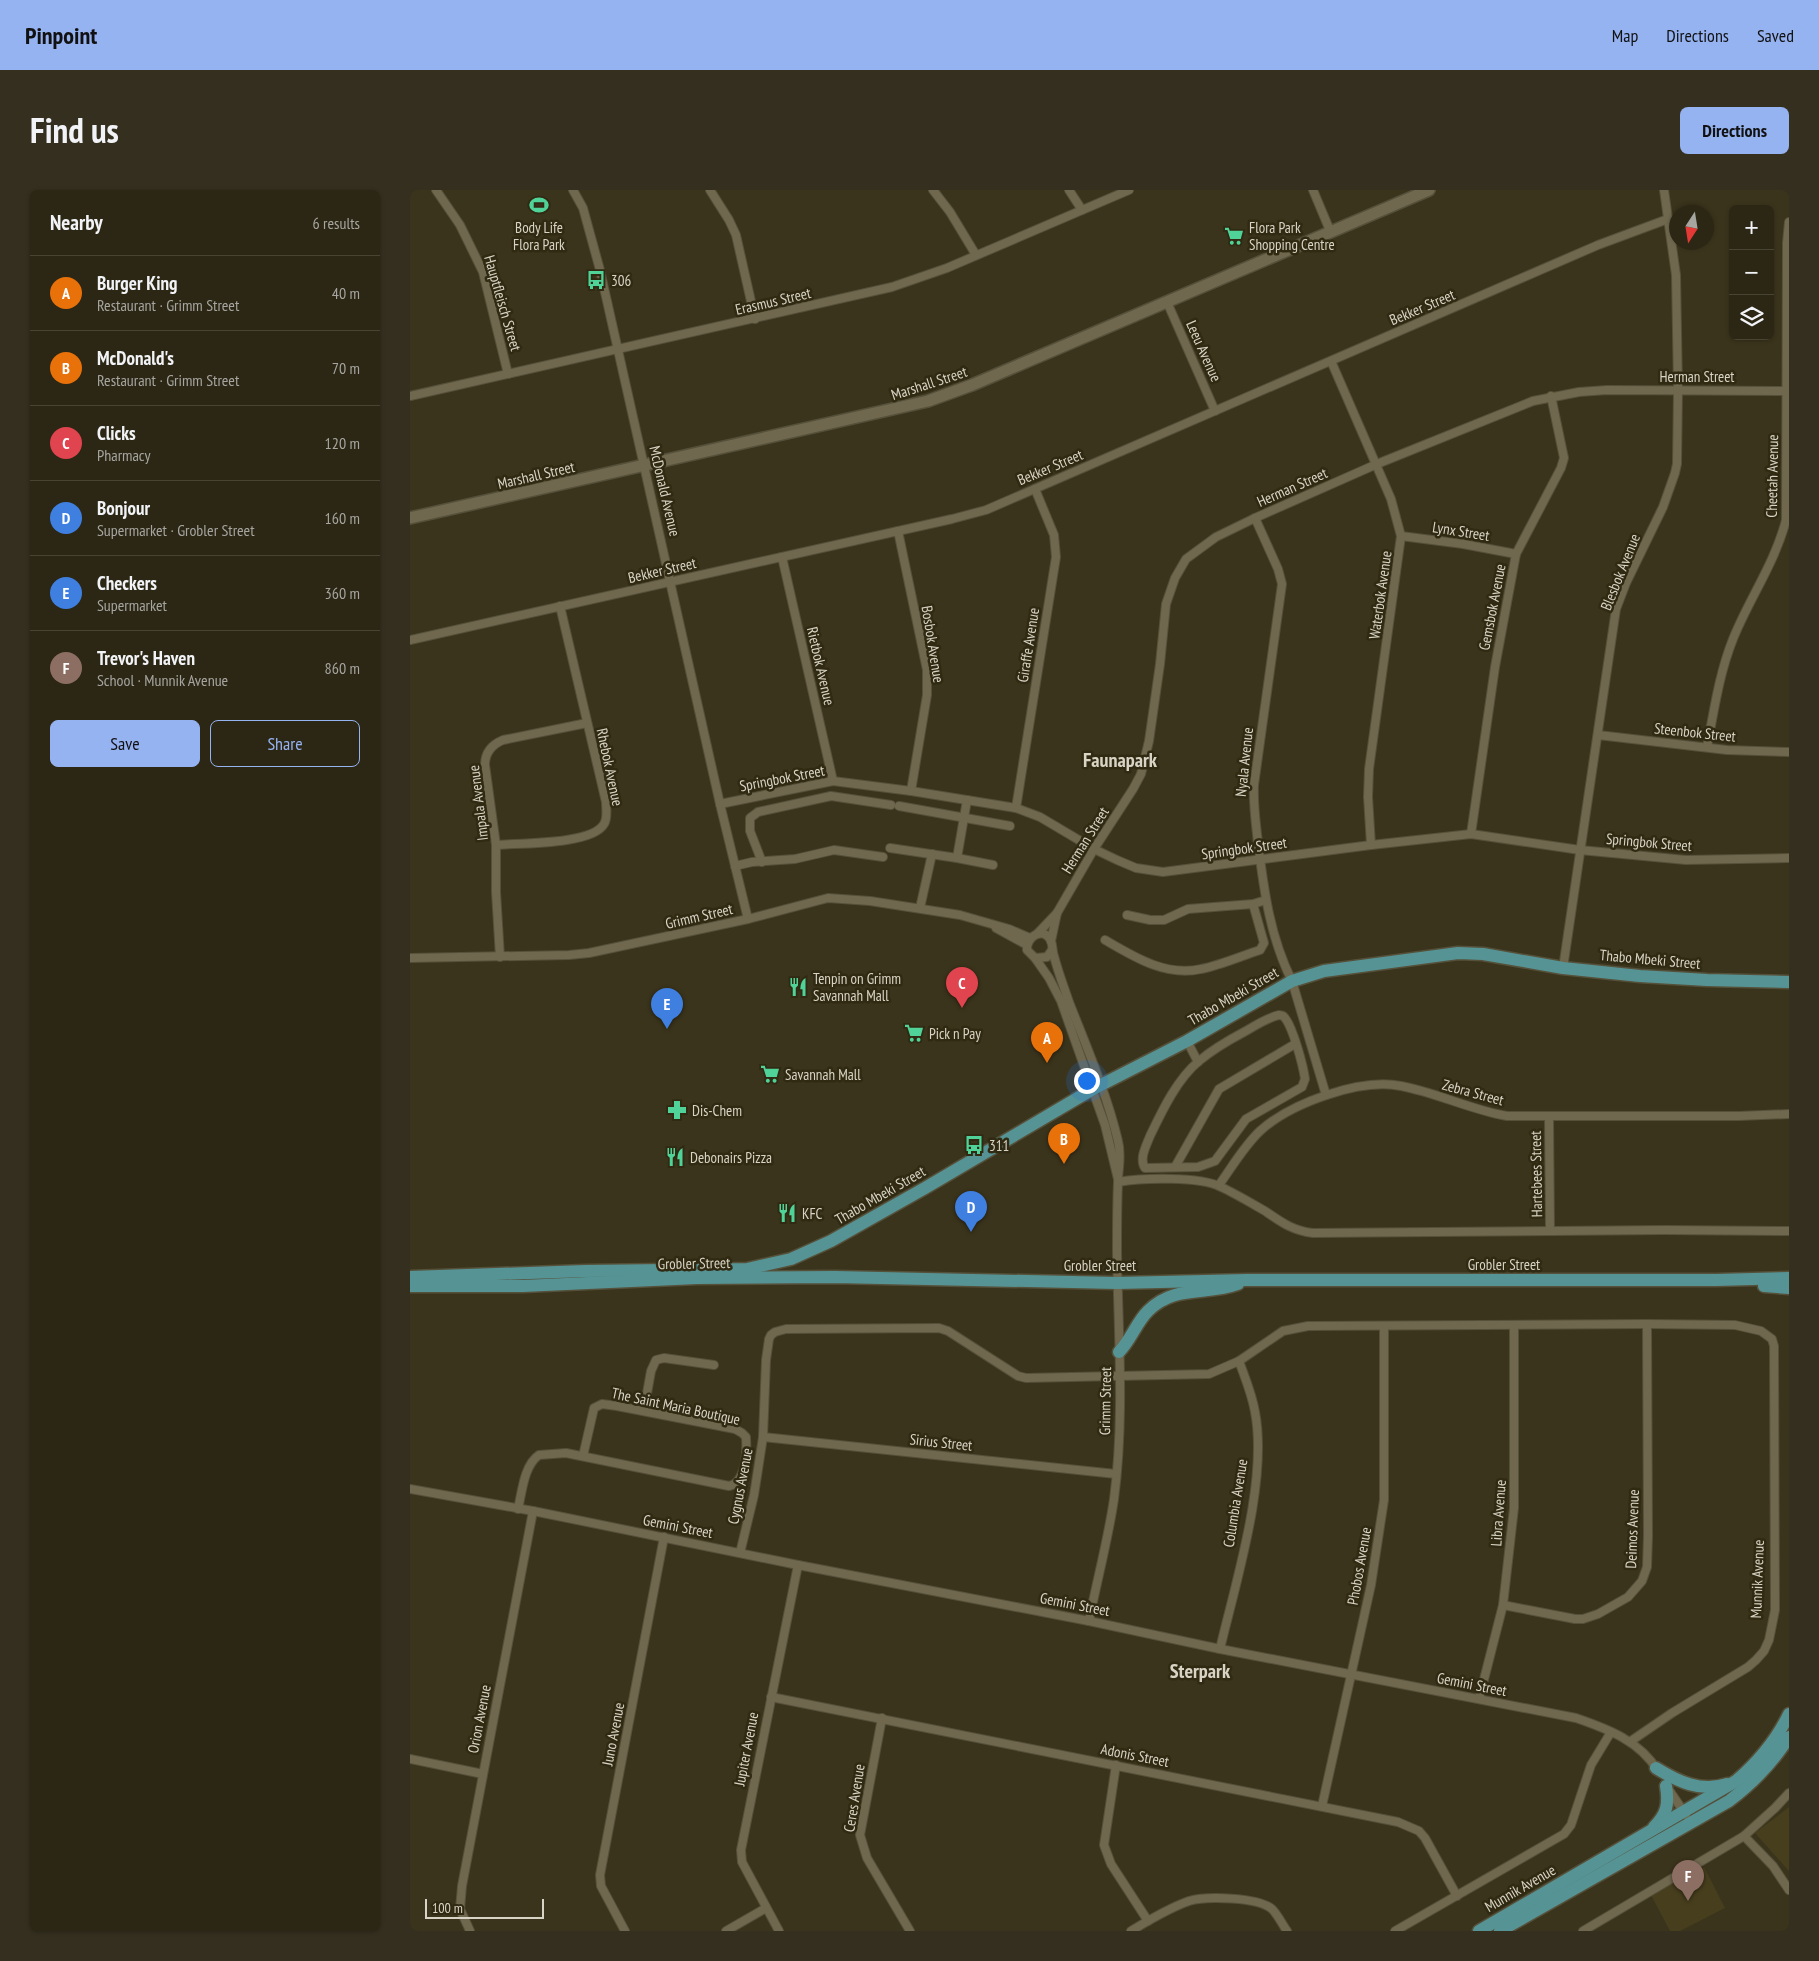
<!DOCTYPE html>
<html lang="en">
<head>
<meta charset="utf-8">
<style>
  :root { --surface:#2c2715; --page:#342f1e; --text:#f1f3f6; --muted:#a6a5a0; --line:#484434; --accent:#95b2f1 }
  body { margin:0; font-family:"PT Sans Narrow",sans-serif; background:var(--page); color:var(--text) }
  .controls { position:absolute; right:15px; top:15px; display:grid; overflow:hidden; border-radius:8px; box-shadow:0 1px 4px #0004 }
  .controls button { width:45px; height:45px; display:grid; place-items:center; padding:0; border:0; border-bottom:1px solid var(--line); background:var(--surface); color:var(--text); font:25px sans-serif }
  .compass { position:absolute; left:1259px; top:15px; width:45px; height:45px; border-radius:50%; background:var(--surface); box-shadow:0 1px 4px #0004; rotate:192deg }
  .scale { position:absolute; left:15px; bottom:12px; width:119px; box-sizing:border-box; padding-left:5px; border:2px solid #d8d4c5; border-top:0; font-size:14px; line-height:18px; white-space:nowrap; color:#d8d4c5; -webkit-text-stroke:4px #312a12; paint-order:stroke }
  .you { position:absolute; left:676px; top:890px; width:18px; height:18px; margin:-12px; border:4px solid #fff; border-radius:50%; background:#1a73e8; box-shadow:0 0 0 8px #1a73e833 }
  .badge { display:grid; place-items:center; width:32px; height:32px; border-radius:50%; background:var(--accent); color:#fff; font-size:16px; font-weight:700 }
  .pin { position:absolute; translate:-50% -41px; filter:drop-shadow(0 1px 2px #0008) }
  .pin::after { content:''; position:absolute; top:26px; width:18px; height:15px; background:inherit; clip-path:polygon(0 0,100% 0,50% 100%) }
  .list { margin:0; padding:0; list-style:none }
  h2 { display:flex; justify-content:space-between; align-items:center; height:65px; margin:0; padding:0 20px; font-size:21px }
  h2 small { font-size:16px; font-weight:400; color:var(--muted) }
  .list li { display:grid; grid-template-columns:32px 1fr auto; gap:15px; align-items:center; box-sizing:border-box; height:75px; padding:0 20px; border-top:1px solid var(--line) }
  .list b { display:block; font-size:19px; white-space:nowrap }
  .list p { margin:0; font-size:16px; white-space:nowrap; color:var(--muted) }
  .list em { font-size:16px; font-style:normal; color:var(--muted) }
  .actions { display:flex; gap:10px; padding:15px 20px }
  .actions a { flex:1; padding:11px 0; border:1px solid var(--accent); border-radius:8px; text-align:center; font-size:18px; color:var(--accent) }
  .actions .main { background:var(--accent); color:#111 }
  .icon { flex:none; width:28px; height:28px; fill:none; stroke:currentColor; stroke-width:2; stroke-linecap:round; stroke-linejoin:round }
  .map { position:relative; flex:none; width:1379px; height:1741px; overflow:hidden; border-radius:8px }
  header { display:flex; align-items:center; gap:30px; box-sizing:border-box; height:70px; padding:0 25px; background:var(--accent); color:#111 }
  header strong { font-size:24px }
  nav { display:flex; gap:28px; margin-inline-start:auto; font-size:18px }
  .intro { display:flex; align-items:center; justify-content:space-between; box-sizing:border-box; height:120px; padding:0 30px }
  h1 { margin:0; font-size:35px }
  .button { padding:12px 22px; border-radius:8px; background:var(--accent); color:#111; font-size:18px; font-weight:700 }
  main { display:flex; gap:30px; padding:0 30px }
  aside { flex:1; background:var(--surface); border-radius:8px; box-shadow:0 1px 4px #0004 }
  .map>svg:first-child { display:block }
  .built { fill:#473e1d }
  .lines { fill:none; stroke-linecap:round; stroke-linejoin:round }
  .street-casing { stroke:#55503a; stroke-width:10 }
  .secondary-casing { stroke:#55503a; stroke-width:14 }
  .primary-casing { stroke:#55503a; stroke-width:15 }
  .street { stroke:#70684e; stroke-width:8 }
  .secondary { stroke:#70684e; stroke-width:11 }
  .primary { stroke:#569394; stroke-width:12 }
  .labels { text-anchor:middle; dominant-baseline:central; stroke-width:5; stroke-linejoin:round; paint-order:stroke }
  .poi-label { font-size:15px; fill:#d8d4c5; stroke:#312a12; text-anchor:start }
  .street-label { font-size:15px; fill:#d8d4c5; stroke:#312a12 }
  .district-label { font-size:20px; font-weight:bold; fill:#d8d4c5; stroke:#312a12 }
</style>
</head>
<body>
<header>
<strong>Pinpoint</strong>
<nav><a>Map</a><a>Directions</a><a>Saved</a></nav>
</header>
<div class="intro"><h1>Find us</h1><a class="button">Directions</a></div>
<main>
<aside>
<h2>Nearby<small>6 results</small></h2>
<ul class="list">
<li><span class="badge" style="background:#e8710a">A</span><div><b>Burger King</b><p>Restaurant · Grimm Street</p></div><em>40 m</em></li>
<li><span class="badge" style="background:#e8710a">B</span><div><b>McDonald's</b><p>Restaurant · Grimm Street</p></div><em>70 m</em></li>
<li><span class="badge" style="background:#e0444e">C</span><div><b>Clicks</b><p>Pharmacy</p></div><em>120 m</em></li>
<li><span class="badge" style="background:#3f7fe0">D</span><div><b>Bonjour</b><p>Supermarket · Grobler Street</p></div><em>160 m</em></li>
<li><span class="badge" style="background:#3f7fe0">E</span><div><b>Checkers</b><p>Supermarket</p></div><em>360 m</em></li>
<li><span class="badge" style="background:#8d6e63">F</span><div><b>Trevor's Haven</b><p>School · Munnik Avenue</p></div><em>860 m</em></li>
</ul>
<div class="actions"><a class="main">Save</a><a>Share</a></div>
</aside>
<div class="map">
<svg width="1379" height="1741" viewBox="0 0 1379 1741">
  <rect width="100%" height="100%" fill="#3b341c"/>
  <!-- built -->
  <g class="built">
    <path d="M1379 1617V1681L1345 1643Z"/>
    <path d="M1294 1677 1315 1718 1270 1741H1260L1241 1705Z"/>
  </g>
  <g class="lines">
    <!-- street casing -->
    <g class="street-casing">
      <g id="street">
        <path d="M26 0 50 35 73 82 98 184"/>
        <path d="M163 0 173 18 190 80 310 614 338 729"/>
        <path d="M300 0 319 30 326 45 345 129"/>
        <path d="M523 0 540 22 566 65"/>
        <path d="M659 0 672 20"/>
        <path d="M903 0 921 43"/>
        <path d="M757 112 805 221"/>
        <path d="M921 171 981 309 991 346 959 579 958 607 961 655"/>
        <path d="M0 206 482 97 537 78 719 0"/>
        <path d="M845 328 868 379 872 394 844 595C843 615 846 634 848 653 854 701 860 747 882 791L916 905"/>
        <path d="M488 341 517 480V505L501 601"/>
        <path d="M991 346 1053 354 1106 364"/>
        <path d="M372 367 423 591"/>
        <path d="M0 450 542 329 576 320 1188 55 1258 29"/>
        <path d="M1188 545 1317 560 1379 562"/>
        <path d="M1297 557C1304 521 1309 484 1323 449 1339 409 1365 373 1376 330L1377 53 1379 32"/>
        <path d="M557 610 547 668 583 675"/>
        <path d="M310 614 423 591 501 601 606 618 630 627 684 659 707 670 726 678 753 682 961 655 1061 644 1170 660 1276 670 1379 668"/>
        <path d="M489 616 600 636"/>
        <path d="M606 618 646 367 644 345 625 299"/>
        <path d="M1061 644 1085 477 1106 364 1151 278 1154 268 1141 206"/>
        <path d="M86 655C109 653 182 655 194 634 198 628 196 619 196 612L150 416"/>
        <path d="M480 658 547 668"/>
        <path d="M352 672 340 641V628L348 622 421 606 481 615"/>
        <path d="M325 676 342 672 385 669 424 660 473 667"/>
        <path d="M510 718 522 664"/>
        <path d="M717 725 740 730H754L778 719 843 714 856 710"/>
        <path d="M586 738 617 755"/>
        <path d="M627 744 647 723 684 659 723 599 731 584 739 551 750 474 756 414 765 388 776 369 806 347 845 328 967 274 1123 211 1169 202 1197 200 1379 201"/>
        <path d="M695 750C724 767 756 787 791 779 811 775 831 766 850 760L854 753 843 714"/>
        <path d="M641 751 647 723"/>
        <path d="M642 760 637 767 625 768 617 760C616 746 634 736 641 751 643 756 642 761 644 766 648 782 654 797 659 812 677 858 697 904 708 951 712 966 708 978 708 992 707 1015 707 1037 707 1060 708 1143 715 1226 704 1309 698 1350 687 1390 679 1431"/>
        <path d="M90 767 86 702V655L75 575C75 563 81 555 93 550L177 533"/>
        <path d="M0 768 159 765 179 763 338 729 418 708 460 711 550 725 599 739 620 748"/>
        <path d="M625 768 639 788 651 811 695 935 708 989"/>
        <path d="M1153 778 1206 419 1216 393 1253 317 1265 283 1267 274 1268 199 1266 85 1254 0"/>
        <path d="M869 825C873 826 873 825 875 828 883 838 893 875 895 889L892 897 836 929 805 971 788 977 735 978C729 969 736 956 740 946 752 921 767 889 789 871 802 860 819 850 834 842 845 836 856 828 869 825Z"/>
        <path d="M777 851 788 872"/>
        <path d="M1139 927 1140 1041"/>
        <path d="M765 977 809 899 885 854"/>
        <path d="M708 992C732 988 790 986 811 997 826 1004 841 1013 855 1021 871 1032 883 1041 903 1043L1254 1040 1379 1041"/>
        <path d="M809 995C822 977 834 956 850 941 881 913 950 888 991 896 1028 903 1061 920 1097 926H1329L1379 924"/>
        <path d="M234 1220 241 1181 246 1170 254 1168 304 1175"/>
        <path d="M353 1247 706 1284"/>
        <path d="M0 1299 123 1321 388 1375 679 1431 810 1459 1166 1528C1198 1539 1230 1551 1248 1581"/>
        <path d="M108 1319C112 1302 114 1275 129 1265L156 1263 319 1296C336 1293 337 1261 336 1247L332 1243 325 1239 207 1216 192 1214 184 1218 173 1266"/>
        <path d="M330 1363 344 1305 353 1247 356 1170 359 1149 361 1145 365 1142 376 1139 529 1138 538 1141 608 1186 616 1188 799 1184 829 1171 873 1141 898 1136 1237 1134 1325 1135 1351 1141 1362 1149 1364 1156 1365 1420 1359 1450 1354 1461 1346 1470 1338 1477 1262 1523 1221 1551"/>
        <path d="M1093 1415 1165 1429H1173L1188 1424 1218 1407 1232 1391 1237 1377 1238 1346 1237 1134"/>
        <path d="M810 1459C826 1391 858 1290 845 1222 842 1204 835 1188 829 1171"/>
        <path d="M361 1507 988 1632 1009 1641 1015 1648 1047 1706"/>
        <path d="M1069 1509 1093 1415 1104 1318V1135"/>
        <path d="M472 1528 450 1645 457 1668 500 1741"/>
        <path d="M0 1569 73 1584"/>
        <path d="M706 1575 694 1655 701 1674 738 1731"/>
        <path d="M1257 1597 1276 1625"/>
        <path d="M912 1616 961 1395 974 1310V1136"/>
        <path d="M1334 1646 1363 1676 1379 1700"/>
        <path d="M60 1741 50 1719 52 1696 123 1321"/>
        <path d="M215 1741 191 1696 190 1685 254 1347"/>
        <path d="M316 1741 356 1718"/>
        <path d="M369 1741 332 1672 331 1660 388 1375"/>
        <path d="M721 1741C739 1730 759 1718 779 1711 796 1706 848 1707 862 1719 868 1725 872 1734 877 1741"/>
        <path d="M985 1741 1154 1644 1161 1635 1181 1575 1201 1542"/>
        <path d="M1173 1741 1334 1646 1365 1618 1379 1603"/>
      </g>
    </g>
    <!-- secondary casing -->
    <g class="secondary-casing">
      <path id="secondary" d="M0 328 518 211 562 195 1019 0"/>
    </g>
    <!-- primary casing -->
    <g class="primary-casing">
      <g id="primary">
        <path d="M0 1087 175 1081 337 1079 381 1069 421 1051 515 998 683 899 777 851 882 791 914 781 1048 763 1073 764 1153 778 1230 786 1297 790 1379 792"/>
        <path d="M0 1096H113L287 1088 425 1087 707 1093 837 1090H1306L1379 1088"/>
        <path d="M1354 1096 1379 1098"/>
        <path d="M709 1162C721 1150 726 1133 738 1121 765 1094 796 1106 828 1094"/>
        <path d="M1246 1578C1267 1591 1291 1603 1317 1594"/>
        <path d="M1244 1637C1257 1624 1259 1614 1256 1596"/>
        <path d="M1069 1741 1326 1591C1348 1572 1366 1551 1379 1524"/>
        <path d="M1090 1741 1319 1611C1343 1593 1363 1572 1379 1547"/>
      </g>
    </g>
    <!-- street -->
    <use href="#street" class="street"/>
    <!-- secondary -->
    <use href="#secondary" class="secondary"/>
    <!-- primary -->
    <use href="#primary" class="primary"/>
  </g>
  <!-- icons -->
  <defs>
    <g id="stadium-bare" transform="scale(1.5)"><path d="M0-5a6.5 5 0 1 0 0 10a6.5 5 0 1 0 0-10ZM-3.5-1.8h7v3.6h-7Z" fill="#4fd399" stroke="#312a12" stroke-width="2.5" paint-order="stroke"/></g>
    <g id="supermarket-bare" transform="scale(1.5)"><path d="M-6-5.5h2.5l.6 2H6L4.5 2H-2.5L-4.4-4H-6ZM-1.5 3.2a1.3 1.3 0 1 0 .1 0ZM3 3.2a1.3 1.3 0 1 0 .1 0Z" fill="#4fd399" stroke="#312a12" stroke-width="2.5" paint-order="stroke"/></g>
    <g id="bus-bare" transform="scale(1.5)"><path d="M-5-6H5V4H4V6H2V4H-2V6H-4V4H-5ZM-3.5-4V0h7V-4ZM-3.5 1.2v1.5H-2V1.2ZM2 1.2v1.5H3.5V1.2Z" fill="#4fd399" stroke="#312a12" stroke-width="2.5" paint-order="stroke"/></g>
    <g id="restaurant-bare" transform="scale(1.5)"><path d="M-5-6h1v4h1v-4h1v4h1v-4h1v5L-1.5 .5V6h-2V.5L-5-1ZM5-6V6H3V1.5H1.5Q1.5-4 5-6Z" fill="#4fd399" stroke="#312a12" stroke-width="2.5" paint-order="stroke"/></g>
    <g id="pharmacy-bare" transform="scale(1.5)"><path d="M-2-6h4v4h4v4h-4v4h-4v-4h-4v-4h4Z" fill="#4fd399" stroke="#312a12" stroke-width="2.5" paint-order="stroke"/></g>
  </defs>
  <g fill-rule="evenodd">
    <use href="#stadium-bare" x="129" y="15"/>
    <use href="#supermarket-bare" x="824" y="46"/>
    <use href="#bus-bare" x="186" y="90"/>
    <use href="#restaurant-bare" x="388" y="797"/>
    <use href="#supermarket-bare" x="504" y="843"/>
    <use href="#supermarket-bare" x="360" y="884"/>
    <use href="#pharmacy-bare" x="267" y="920"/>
    <use href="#bus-bare" x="564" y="955"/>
    <use href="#restaurant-bare" x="265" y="967"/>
    <use href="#restaurant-bare" x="377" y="1023"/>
  </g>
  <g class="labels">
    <!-- poi labels -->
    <g class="poi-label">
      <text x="129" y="37" text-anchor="middle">Body Life<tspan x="129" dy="17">Flora Park</tspan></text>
      <text x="839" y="37">Flora Park<tspan x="839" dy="17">Shopping Centre</tspan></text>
      <text x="201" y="90">306</text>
      <text x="403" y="788">Tenpin on Grimm<tspan x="403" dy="17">Savannah Mall</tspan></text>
      <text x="519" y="843">Pick n Pay</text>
      <text x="375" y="884">Savannah Mall</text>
      <text x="282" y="920">Dis-Chem</text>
      <text x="579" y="955">311</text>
      <text x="280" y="967">Debonairs Pizza</text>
      <text x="392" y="1023">KFC</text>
    </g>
    <!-- street labels -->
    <g class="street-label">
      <text transform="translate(363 111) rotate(-13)">Erasmus Street</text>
      <text transform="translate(93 113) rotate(74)">Hauptfleisch Street</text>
      <text transform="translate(1012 117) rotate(-23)">Bekker Street</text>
      <text transform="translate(794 161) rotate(66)">Leeu Avenue</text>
      <text x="1287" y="186">Herman Street</text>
      <text transform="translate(519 193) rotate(-18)">Marshall Street</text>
      <text transform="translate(640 277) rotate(-23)">Bekker Street</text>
      <text transform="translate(126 285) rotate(-13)">Marshall Street</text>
      <text transform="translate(1362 286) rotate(-89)">Cheetah Avenue</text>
      <text transform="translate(882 297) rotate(-24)">Herman Street</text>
      <text transform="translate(255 301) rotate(77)">McDonald Avenue</text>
      <text transform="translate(1051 341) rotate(9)">Lynx Street</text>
      <text transform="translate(252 380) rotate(-13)">Bekker Street</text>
      <text transform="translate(1210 382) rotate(-68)">Blesbok Avenue</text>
      <text transform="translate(970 405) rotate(-82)">Waterbok Avenue</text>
      <text transform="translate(1082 417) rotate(-79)">Gemsbok Avenue</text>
      <text transform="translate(523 454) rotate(81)">Bosbok Avenue</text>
      <text transform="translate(618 455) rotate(-81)">Giraffe Avenue</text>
      <text transform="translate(411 476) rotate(77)">Rietbok Avenue</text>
      <text transform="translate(1285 542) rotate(6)">Steenbok Street</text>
      <text transform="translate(834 572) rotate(-84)">Nyala Avenue</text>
      <text transform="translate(200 577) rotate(78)">Rhebok Avenue</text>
      <text transform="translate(372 588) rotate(-11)">Springbok Street</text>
      <text transform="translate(68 613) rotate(-97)">Impala Avenue</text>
      <text transform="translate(675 650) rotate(-58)">Herman Street</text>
      <text transform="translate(1239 652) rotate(5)">Springbok Street</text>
      <text transform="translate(834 658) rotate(-8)">Springbok Street</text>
      <text transform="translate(289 726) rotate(-13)">Grimm Street</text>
      <text transform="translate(1240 769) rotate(5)">Thabo Mbeki Street</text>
      <text transform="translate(823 806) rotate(-30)">Thabo Mbeki Street</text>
      <text transform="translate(1063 902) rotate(15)">Zebra Street</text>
      <text transform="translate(1126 984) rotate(-91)">Hartebees Street</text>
      <text transform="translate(470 1005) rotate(-30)">Thabo Mbeki Street</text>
      <text transform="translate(284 1073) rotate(-1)">Grobler Street</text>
      <text x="1094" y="1074">Grobler Street</text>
      <text x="690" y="1075">Grobler Street</text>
      <text transform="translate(695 1211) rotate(-89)">Grimm Street</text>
      <text transform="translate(266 1216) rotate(12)">The Saint Maria Boutique</text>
      <text transform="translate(531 1252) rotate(6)">Sirius Street</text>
      <text transform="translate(330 1296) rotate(-79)">Cygnus Avenue</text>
      <text transform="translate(825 1313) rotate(-81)">Columbia Avenue</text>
      <text transform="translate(1088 1323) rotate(-86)">Libra Avenue</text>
      <text transform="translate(268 1336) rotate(11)">Gemini Street</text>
      <text transform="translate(1222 1339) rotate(-88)">Deimos Avenue</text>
      <text transform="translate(949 1376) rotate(-80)">Phobos Avenue</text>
      <text transform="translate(1347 1389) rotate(-88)">Munnik Avenue</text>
      <text transform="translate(665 1414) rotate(11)">Gemini Street</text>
      <text transform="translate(1062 1494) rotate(11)">Gemini Street</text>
      <text transform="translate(69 1529) rotate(-79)">Orion Avenue</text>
      <text transform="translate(203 1544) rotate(-79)">Juno Avenue</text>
      <text transform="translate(336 1559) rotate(-79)">Jupiter Avenue</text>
      <text transform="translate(725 1565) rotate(11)">Adonis Street</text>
      <text transform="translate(444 1608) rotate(-81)">Ceres Avenue</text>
      <text transform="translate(1110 1698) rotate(-30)">Munnik Avenue</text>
    </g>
    <!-- district labels -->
    <g class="district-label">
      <text x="710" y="570">Faunapark</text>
      <text x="790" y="1481">Sterpark</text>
    </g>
  </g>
</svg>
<div class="controls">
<button>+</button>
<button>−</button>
<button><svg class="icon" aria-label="layers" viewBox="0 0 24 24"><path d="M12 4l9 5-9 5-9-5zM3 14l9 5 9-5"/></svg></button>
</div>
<svg class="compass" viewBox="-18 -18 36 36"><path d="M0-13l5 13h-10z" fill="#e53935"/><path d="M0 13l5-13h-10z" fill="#a6a5a0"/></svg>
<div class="scale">100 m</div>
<div class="you"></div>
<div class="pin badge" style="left:637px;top:873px;background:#e8710a">A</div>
<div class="pin badge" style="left:654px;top:974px;background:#e8710a">B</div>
<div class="pin badge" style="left:552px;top:818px;background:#e0444e">C</div>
<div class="pin badge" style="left:561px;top:1042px;background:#3f7fe0">D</div>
<div class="pin badge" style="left:257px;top:839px;background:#3f7fe0">E</div>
<div class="pin badge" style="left:1278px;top:1711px;background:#8d6e63">F</div>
</div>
</main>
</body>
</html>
